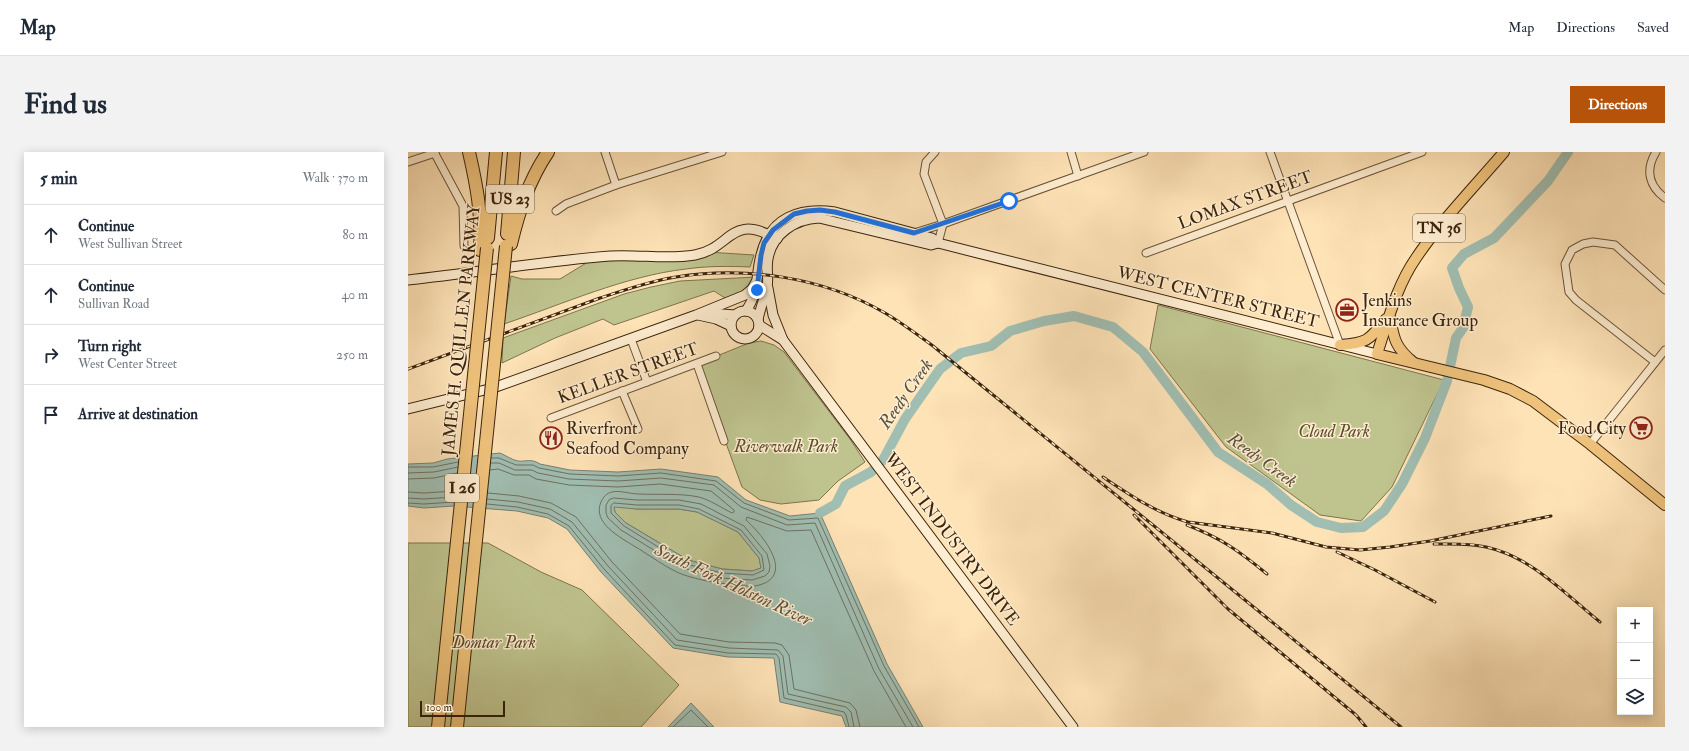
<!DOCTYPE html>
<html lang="en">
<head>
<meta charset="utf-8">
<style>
  :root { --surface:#fff; --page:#f2f2f3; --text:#1f2937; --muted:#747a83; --line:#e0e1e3; --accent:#b45309 }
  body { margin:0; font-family:"IM FELL Double Pica",serif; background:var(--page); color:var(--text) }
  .controls { position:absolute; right:12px; bottom:12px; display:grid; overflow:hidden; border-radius:0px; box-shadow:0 2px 10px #0003 }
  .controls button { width:36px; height:36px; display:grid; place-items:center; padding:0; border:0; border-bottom:1px solid var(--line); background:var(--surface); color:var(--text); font:20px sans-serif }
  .scale { position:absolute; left:12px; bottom:10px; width:85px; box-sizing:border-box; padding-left:4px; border:2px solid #3c240c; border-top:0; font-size:11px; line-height:14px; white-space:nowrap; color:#3c240c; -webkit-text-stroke:3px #feedd0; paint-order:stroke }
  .stop { position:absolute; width:12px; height:12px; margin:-9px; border:3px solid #1a73e8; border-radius:50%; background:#fff }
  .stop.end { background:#1a73e8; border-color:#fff; box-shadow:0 1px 4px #0008 }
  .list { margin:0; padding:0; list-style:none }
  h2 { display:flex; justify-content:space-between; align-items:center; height:52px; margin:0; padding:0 16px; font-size:17px }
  h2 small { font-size:13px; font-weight:400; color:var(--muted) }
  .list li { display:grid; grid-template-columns:26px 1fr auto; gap:12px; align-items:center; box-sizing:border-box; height:60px; padding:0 16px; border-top:1px solid var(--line) }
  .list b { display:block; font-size:15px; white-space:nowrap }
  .list p { margin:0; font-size:13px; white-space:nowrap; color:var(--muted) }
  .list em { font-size:13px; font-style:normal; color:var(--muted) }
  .icon { flex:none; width:22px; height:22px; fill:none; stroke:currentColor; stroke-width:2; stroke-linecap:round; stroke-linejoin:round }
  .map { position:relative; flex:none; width:1257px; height:575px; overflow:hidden; border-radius:0px }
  header { display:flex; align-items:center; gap:24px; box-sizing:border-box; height:56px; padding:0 20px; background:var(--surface); border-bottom:1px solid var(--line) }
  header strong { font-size:19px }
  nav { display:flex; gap:22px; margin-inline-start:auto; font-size:14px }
  .intro { display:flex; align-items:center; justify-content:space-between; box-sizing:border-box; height:96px; padding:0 24px }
  h1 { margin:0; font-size:28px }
  .button { padding:10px 18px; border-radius:0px; background:var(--accent); color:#fff; font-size:14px; font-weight:700 }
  main { display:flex; gap:24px; padding:0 24px }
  aside { flex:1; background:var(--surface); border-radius:0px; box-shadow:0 2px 10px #0003 }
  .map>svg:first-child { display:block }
  .green { fill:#bfc48f; stroke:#7e744e }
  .water { fill:#a0beb2; stroke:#788070; fill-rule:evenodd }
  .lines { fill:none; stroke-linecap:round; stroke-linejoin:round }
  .shore { stroke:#6e715f; stroke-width:1 }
  .river { stroke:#a0beb2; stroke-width:10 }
  .street-casing { stroke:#6c5437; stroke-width:9 }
  .secondary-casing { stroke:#3c240c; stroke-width:11 }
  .primary-casing { stroke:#3c240c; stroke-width:12 }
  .highway-casing { stroke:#3c240c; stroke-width:14 }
  .street { stroke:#feedd0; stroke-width:7 }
  .secondary { stroke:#feedd0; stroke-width:9 }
  .primary { stroke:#efc27c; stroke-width:10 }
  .highway { stroke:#efc27c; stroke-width:12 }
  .rail-casing { stroke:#3c240c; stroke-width:3 }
  .rail { stroke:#feedd0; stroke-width:1.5; stroke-dasharray:4.5; stroke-linecap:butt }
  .highway-bridge-casing { stroke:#3c240c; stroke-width:14; stroke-linecap:butt }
  .highway-bridge { stroke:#efc27c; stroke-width:12 }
  .route { stroke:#1a73e8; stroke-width:5 }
  .labels { text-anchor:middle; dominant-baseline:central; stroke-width:3; stroke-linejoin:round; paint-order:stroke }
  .shield { fill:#feedd0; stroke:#766047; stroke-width:1 }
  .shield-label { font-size:16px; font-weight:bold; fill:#3c240c }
  .street-label { font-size:17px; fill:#3c240c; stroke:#feedd0 }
  .poi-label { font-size:17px; fill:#3c240c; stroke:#feedd0; text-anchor:start }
  .park-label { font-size:17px; font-style:italic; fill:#5d4c2d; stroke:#feedd0 }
  .water-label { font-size:18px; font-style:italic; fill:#5a523e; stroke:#feedd0 }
</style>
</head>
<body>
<header>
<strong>Map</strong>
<nav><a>Map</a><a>Directions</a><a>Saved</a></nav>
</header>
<div class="intro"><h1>Find us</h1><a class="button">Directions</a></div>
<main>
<aside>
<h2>5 min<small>Walk · 370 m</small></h2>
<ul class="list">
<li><svg class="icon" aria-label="ahead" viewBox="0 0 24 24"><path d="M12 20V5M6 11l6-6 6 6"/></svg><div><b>Continue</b><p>West Sullivan Street</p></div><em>80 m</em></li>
<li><svg class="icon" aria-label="ahead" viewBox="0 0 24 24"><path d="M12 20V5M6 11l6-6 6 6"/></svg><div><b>Continue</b><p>Sullivan Road</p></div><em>40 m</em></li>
<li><svg class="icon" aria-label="right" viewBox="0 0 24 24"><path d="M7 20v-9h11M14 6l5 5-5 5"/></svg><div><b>Turn right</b><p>West Center Street</p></div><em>250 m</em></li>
<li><svg class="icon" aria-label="arrive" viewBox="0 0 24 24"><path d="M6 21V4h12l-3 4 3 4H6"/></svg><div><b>Arrive at destination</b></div></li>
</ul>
</aside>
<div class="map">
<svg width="1257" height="575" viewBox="0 0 1257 575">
  <rect width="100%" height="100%" fill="#fee3b7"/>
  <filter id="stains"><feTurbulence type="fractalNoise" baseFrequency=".005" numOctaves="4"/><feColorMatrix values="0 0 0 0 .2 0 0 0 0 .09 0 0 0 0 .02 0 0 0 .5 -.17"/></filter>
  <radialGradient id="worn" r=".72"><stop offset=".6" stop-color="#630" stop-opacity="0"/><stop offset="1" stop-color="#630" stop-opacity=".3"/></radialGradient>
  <!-- green -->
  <g class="green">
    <path d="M299 100 346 103 342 115C321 114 299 114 278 117 217 124 155 152 96 172L103 124 114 127H152L188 105Z"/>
    <path d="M348 125 337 143 317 146 306 139 206 173 195 167 147 186 94 211 95 186 216 142 243 135 272 129Z"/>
    <path d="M750 153 1036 228 984 335 953 369 912 363 818 295 742 197Z"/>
    <path d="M353 189 366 193 376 200 442 287 457 310 430 329 411 348 373 352 352 348 334 335 289 212 341 191Z"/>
    <path d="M206 354 229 357H271L289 360 330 380 351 406 353 416 345 419 314 417 280 408 218 371 207 360Z"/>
    <path d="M0 391H80L133 420 174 438 271 533 233 575H0Z"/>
  </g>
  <!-- water -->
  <g class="water">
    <path d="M92 301C97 303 104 308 110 309 118 310 123 306 132 312L162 318 210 320 253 317 310 325 338 348 382 364 412 361 479 512 515 575H438L434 564 372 550 366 506 320 505 265 496 193 420 159 377 140 366 109 359 46 354 16 356 0 354V312L25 311 39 307ZM206 355 229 357H271L289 360 330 380 351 406 353 416 344 419 314 417 280 408 218 371 207 360Z"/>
    <path d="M283 551 306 575H260Z"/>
  </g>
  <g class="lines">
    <!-- shore -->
    <g class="shore">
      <path d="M83 306H91L108 313H125L131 316 162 322 210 324 253 321 308 329 336 351 381 368 410 366 476 514 511 575"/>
      <path d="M83 311H91L107 318H124L130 321 161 327 210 329 253 326 306 333 333 355 379 373 407 371 471 517 505 575"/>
      <path d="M0 315H25L50 310"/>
      <path d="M82 318 90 317 106 323H121L128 327 161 333 210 335 252 332 303 339 326 358V360L324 361C314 356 302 348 291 345 271 341 251 343 231 342 222 342 212 338 204 340 199 341 195 345 193 350 184 371 212 385 226 394 240 402 261 418 276 423 295 429 313 432 332 433 337 434 343 435 347 434 390 426 355 383 338 368L339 365 379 379 403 378 466 519 498 575"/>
      <path d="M0 321 26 320 50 315"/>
      <path d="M0 327 26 326 49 321"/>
      <path d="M0 340 16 341 47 339"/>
      <path d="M80 341 111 344 143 351 168 365 204 410 272 482 321 490 367 491 374 493 381 503 386 537 442 551 448 558 452 575"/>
      <path d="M0 346 16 347 46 345"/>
      <path d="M206 346 229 348H271L293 352 336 374 359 402 362 414 361 420 357 424 344 428 312 426 275 416 213 378 200 366 198 361V353L201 348Z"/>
      <path d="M79 347 110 350 142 357 164 370 200 414 269 488 321 496 370 498 375 504 380 542 438 555 443 560 446 575"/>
      <path d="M0 351 16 352 46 350"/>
      <path d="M206 351 229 353H271L291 357 333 378 354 404 356 418 345 423 314 421 278 412 216 374 203 361V354Z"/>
      <path d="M79 352 109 355 140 362 161 374 196 417 267 493 320 501 368 502 371 506 376 546 436 560 438 563 441 575"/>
      <path d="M265 575 283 558 300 575"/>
    </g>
    <!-- river -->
    <path class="river" d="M412 361 428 352 437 334 463 320 475 308 497 267 532 217 553 201 583 194 602 179 636 169 666 164 705 175 735 200 810 300 859 332 883 353 909 370 933 376 955 375 976 359 994 332 1017 286 1039 229 1048 186 1055 176 1060 155 1051 136 1044 116 1056 102 1086 86 1140 29 1160 0"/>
    <!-- street casing -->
    <g class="street-casing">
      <g id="street">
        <path d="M26 0 55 54 56 94"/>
        <path d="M197 0 208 33"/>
        <path d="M527 0 518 10 516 22 535 72"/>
        <path d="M663 0 670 24"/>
        <path d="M862 0 932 193"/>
        <path d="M1248 0C1237 18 1241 34 1257 46"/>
        <path d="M0 10 27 1"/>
        <path d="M148 59 158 52 208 33 314 0"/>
        <path d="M506 81 535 72 736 0"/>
        <path d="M530 91 535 72"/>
        <path d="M738 101 1014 0"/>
        <path d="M223 187 239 230"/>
        <path d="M1247 210 1168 148 1161 140 1157 112 1164 98 1175 92 1185 90 1207 93 1257 138"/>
        <path d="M289 212 316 289"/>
        <path d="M214 239 230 277"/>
        <path d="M143 266 308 204"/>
        <path d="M1182 292 1257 198"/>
      </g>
    </g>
    <!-- secondary casing -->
    <g class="secondary-casing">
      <g id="secondary">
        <path d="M0 128C67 121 135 109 202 104 231 102 259 108 287 103 324 96 322 60 369 87"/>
        <path d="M360 136 365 163 375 188"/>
        <circle cx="337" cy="173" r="14"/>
        <path d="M338 159C352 138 347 125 353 103 362 65 392 55 427 60L524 86 530 91 969 202"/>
        <path d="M301 161 327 163"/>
        <path d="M290 163 308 167 323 174"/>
        <path d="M350 168C352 156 357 146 359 135 361 126 358 116 360 107 364 82 387 67 411 66L523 93 530 91"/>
        <path d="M351 173 375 188 665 575"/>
        <path d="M0 257 85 236 288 163 337 143 344 137 348 130"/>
      </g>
    </g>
    <!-- primary casing -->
    <g class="primary-casing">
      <g id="primary">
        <path d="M1096 0C1067 34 1032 70 1008 106 988 135 980 169 969 202L1076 228 1102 237 1125 249 1182 292 1257 353"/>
        <path d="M982 166C986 188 988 196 1005 210"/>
        <path d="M932 193C960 191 961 188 978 167"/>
      </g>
    </g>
    <!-- highway casing -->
    <g class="highway-casing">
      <g id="highway">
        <path d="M61 0C69 35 74 62 72 98"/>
        <path d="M99 82 106 0"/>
        <path d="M80 86 88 0"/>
        <path d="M103 92C111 59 121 28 140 0"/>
      </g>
    </g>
    <!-- street -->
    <use href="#street" class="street"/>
    <!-- secondary -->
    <use href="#secondary" class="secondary"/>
    <!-- primary -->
    <use href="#primary" class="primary"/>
    <!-- highway -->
    <use href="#highway" class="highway"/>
    <!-- rail casing -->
    <g class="rail-casing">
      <g id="rail">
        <path d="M0 217 192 146C217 138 242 129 268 125 339 114 415 125 477 161 494 171 510 183 525 194L993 575"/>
        <path d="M695 325C722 343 748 361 780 370L864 381 918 395 952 398 982 395 1022 389 1143 364"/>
        <path d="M726 363 820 457 948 563 958 575"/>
        <path d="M779 373C813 386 831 399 859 422"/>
        <path d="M1026 392C1043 392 1061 391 1078 395 1124 405 1157 442 1192 470"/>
        <path d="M929 400 967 418 1027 450"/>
      </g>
    </g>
    <!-- rail -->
    <use href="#rail" class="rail"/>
    <!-- highway-bridge casing -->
    <g class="highway-bridge-casing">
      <g id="highway-bridge">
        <path d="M30 575 79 96"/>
        <path d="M49 575 98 94"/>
      </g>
    </g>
    <!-- highway-bridge -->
    <use href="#highway-bridge" class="highway-bridge"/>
  </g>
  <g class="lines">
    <!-- route -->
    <path class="route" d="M349 138 353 103 356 91 365 78 386 62 399 59 412 58 427 60 506 81 601 49"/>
  </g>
  <!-- icons -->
  <defs>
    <g id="office-ring" transform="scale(1.15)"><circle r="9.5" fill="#feedd0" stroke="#8f2418" stroke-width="1.5"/><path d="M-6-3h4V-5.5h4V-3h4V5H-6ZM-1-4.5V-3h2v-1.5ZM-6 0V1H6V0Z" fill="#8f2418"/></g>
    <g id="supermarket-ring" transform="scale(1.15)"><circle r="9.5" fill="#feedd0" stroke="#8f2418" stroke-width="1.5"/><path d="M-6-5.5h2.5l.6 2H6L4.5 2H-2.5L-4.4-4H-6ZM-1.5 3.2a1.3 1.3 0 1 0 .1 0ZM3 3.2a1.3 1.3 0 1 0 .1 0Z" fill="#8f2418"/></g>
    <g id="restaurant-ring" transform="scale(1.15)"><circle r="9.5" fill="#feedd0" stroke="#8f2418" stroke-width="1.5"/><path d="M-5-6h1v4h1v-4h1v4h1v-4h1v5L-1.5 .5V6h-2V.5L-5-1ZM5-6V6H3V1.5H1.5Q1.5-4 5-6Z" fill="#8f2418"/></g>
  </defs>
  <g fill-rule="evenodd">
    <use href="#office-ring" x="939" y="158"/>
    <use href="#supermarket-ring" x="1233" y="276"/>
    <use href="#restaurant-ring" x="143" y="286"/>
  </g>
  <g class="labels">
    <!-- shield labels -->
    <g class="shield">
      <rect x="78" y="33" width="48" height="28" rx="3"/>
      <rect x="1005" y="62" width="52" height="28" rx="3"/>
      <rect x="37" y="322" width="34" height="28" rx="3"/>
    </g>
    <g class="shield-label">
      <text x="102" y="47">US 23</text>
      <text x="1031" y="76">TN 36</text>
      <text x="54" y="336">I 26</text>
    </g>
    <!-- street labels -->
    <g class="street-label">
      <text transform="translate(837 48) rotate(-20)">LOMAX STREET</text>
      <text transform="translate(810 145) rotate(14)">WEST CENTER STREET</text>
      <text transform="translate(53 178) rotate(-84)">JAMES H. QUILLEN PARKWAY</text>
      <text transform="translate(220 221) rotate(-20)">KELLER STREET</text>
      <text transform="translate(544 387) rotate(53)">WEST INDUSTRY DRIVE</text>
    </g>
    <!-- poi labels -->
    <g class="poi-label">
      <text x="954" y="148">Jenkins<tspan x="954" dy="20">Insurance Group</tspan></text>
      <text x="158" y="276">Riverfront<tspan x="158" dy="20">Seafood Company</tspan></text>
      <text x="1218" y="276" text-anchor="end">Food City</text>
    </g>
    <!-- park labels -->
    <g class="park-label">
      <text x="926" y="279">Cloud Park</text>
      <text x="378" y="294">Riverwalk Park</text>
      <text x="86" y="490">Domtar Park</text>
    </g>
    <!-- water labels -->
    <g class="water-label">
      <text transform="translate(498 242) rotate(-55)">Reedy Creek</text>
      <text transform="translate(854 308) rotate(36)">Reedy Creek</text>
      <text transform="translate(325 433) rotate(25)">South Fork Holston River</text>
    </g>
  </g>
  <rect width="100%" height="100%" filter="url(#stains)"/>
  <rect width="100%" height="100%" fill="url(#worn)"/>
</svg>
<div class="controls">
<button>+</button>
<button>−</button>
<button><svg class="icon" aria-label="layers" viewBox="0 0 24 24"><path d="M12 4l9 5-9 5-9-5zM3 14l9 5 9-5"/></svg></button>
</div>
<div class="scale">100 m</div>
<div class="stop" style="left:601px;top:49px"></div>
<div class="stop end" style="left:349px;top:138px"></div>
</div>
</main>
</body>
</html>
